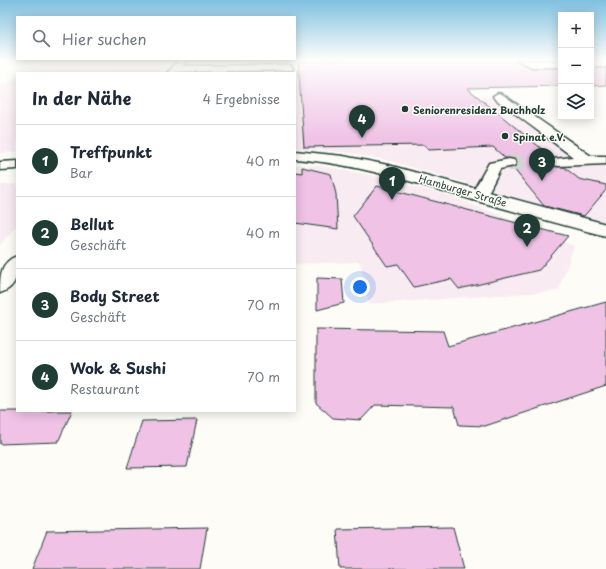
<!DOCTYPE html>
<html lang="de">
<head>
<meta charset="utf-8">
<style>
  :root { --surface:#fff; --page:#f6f6f7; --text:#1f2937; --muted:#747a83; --line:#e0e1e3; --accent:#1f3d34 }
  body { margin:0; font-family:"Playpen Sans",sans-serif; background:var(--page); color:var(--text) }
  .controls { position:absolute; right:12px; top:12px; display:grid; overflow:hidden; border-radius:0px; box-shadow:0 2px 10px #0003 }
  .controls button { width:36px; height:36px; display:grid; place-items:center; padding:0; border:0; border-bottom:1px solid var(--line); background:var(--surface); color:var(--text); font:20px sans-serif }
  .you { position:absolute; left:360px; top:287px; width:14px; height:14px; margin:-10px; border:3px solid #fff; border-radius:50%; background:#1a73e8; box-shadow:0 0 0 6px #1a73e833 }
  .badge { display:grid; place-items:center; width:26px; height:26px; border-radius:50%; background:var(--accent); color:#fff; font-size:13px; font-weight:700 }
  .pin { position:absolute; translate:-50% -33px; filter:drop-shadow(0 1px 2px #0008) }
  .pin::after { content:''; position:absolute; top:21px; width:14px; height:12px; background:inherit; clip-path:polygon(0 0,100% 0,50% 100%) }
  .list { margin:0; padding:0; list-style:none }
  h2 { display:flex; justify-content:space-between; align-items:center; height:52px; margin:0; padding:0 16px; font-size:17px }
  h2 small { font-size:13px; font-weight:400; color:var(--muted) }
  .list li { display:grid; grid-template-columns:26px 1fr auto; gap:12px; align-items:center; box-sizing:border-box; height:72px; padding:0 16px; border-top:1px solid var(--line) }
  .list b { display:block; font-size:15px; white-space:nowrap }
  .list p { margin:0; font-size:13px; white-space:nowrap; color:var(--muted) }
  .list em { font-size:13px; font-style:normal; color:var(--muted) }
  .icon { flex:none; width:22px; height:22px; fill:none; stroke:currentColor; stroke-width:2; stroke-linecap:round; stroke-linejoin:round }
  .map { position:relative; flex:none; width:606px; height:569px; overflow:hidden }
  .search { position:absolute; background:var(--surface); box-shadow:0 2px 10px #0003; left:16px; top:16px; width:280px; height:44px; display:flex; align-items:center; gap:10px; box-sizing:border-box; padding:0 14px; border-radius:0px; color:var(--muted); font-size:15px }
  .panel { position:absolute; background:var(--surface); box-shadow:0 2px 10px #0003; left:16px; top:72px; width:280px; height:340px; border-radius:0px }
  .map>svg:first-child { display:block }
  .built { fill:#f9ebf2 }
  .building { fill:#efc2e6; stroke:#1f3d34 }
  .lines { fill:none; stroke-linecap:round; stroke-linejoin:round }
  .minor-tunnel { stroke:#d1d6d0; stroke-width:16; stroke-dasharray:16 8; stroke-linecap:butt }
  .minor-casing { stroke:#1f3d34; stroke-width:3 }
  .tertiary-casing { stroke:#1f3d34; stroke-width:3 }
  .secondary-casing { stroke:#1f3d34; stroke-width:3 }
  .minor { fill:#fdfcf7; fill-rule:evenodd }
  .tertiary { fill:#fdfcf7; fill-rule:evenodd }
  .secondary { fill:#fdfcf7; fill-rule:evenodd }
  .poi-dot { fill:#1f3d34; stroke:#fdfcf7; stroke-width:1.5 }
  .labels { text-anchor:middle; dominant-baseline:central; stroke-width:3; stroke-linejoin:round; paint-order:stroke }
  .far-poi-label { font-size:10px; font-weight:bold; fill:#1f3d34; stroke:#fdfcf7; text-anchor:start }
  .far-street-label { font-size:10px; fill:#1f3d34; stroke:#fdfcf7 }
</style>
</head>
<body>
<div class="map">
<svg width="606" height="569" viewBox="0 0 606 569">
  <rect width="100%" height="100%" fill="#fdfcf7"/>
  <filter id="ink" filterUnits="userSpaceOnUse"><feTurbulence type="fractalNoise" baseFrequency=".025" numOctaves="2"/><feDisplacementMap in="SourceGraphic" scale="8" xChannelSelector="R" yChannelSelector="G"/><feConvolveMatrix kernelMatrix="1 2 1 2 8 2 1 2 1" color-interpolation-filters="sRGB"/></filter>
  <g filter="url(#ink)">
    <!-- built -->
    <g class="built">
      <path d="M171 60 158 73H25L49 61Z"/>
      <path d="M398 67 429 99 498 96 588 161 606 160V222L539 204 390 161 349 153 295 148V73H286V69Z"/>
      <path d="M17 77V152L0 153V86Z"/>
      <path d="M295 165 320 166 375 176 450 196 505 217 574 246 558 291 369 304 360 262 295 264Z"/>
      <path d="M17 184V225L0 245V185Z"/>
    </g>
    <!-- building -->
    <g class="building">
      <path d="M298 60H516L532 68H561V86L467 88 553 158 550 161 552 166 564 167 579 179 606 185V190L584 216 544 206 513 168 517 164 515 159 505 158 493 147 428 150 424 145 304 147Z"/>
      <path d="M591 68H606V85L591 86Z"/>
      <path d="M302 167 331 174 336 194 338 229 295 223V172L302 173Z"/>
      <path d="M377 186 513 222 568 236 539 270 459 289 451 279 414 287 398 264 387 266 353 216Z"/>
      <path d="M317 278 342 279 344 303 317 310Z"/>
      <path d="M606 302V386L485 426 459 425 454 407 375 405 361 420 333 418 316 403V329L443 331 448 346Z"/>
      <path d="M0 411H72L58 442 0 444Z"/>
      <path d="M197 420 187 467 127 468 142 421Z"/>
      <path d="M453 527 464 569H340L337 529Z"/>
      <path d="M207 528 200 569H32L47 531Z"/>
    </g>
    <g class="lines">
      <!-- minor-tunnel -->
      <path class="minor-tunnel" d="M509 163 558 162"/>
      <!-- minor casing -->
      <g class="minor-casing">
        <g id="minor">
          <path d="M517 60 561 61V67H532Z"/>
          <rect x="591" y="61" width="15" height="6"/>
          <path d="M289 65 292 66 293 68 292 70 176 72 172 69 176 66Z"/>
          <path d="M498 93 502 94 591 156H606V164L558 166 553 165 551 162 553 159 573 157 494 98 493 96Z"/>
          <path d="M509 159 514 160 516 163 514 166 500 169 485 199 479 200 473 199 471 195 489 163Z"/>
        </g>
      </g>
      <!-- tertiary casing -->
      <g class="tertiary-casing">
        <g id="tertiary">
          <path d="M179 60H187L177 73H167Z"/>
          <path d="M17 256C17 273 19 287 0 293 0 276 0 262 17 256Z"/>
        </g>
      </g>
      <!-- secondary casing -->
      <g class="secondary-casing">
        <g id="secondary">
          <path d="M295 151 343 156 388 165 606 224V236C562 225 517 212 473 200 414 182 357 164 295 159Z"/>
          <path d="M17 161V169L0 170V162Z"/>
        </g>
      </g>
      <!-- minor -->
      <use href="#minor" class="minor"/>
      <!-- tertiary -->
      <use href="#tertiary" class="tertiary"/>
      <!-- secondary -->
      <use href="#secondary" class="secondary"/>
    </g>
  </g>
  <!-- sky -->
  <linearGradient id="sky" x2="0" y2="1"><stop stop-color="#7fc0e1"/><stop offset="0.43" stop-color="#fefefb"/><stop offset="1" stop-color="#fefefb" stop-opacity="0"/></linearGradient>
  <rect width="606" height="139" fill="url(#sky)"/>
  <!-- markers -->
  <g class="poi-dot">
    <circle cx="405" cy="109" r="4"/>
    <circle cx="505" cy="136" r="4"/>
  </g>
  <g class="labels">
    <!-- far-poi labels -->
    <g class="far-poi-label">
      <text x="413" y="109">Seniorenresidenz Buchholz</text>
      <text x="513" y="136">Spinat e.V.</text>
    </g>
    <!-- far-street labels -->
    <g class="far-street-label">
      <text transform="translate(463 190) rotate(16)">Hamburger Straße</text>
    </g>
  </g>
</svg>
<div class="controls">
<button>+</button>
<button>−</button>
<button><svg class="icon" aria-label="layers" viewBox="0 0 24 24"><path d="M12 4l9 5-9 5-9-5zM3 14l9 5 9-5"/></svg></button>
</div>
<div class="you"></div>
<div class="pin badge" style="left:392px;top:200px">1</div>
<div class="pin badge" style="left:527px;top:247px">2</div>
<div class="pin badge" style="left:542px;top:181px">3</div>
<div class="pin badge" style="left:362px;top:138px">4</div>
<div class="search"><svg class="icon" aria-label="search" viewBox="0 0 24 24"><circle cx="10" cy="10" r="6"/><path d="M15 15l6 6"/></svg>Hier suchen</div>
<section class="panel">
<h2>In der Nähe<small>4 Ergebnisse</small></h2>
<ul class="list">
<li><span class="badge">1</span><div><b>Treffpunkt</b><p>Bar</p></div><em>40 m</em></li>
<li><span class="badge">2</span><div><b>Bellut</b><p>Geschäft</p></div><em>40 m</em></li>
<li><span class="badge">3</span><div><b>Body Street</b><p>Geschäft</p></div><em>70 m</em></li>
<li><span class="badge">4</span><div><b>Wok &amp; Sushi</b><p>Restaurant</p></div><em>70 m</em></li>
</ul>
</section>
</div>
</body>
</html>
